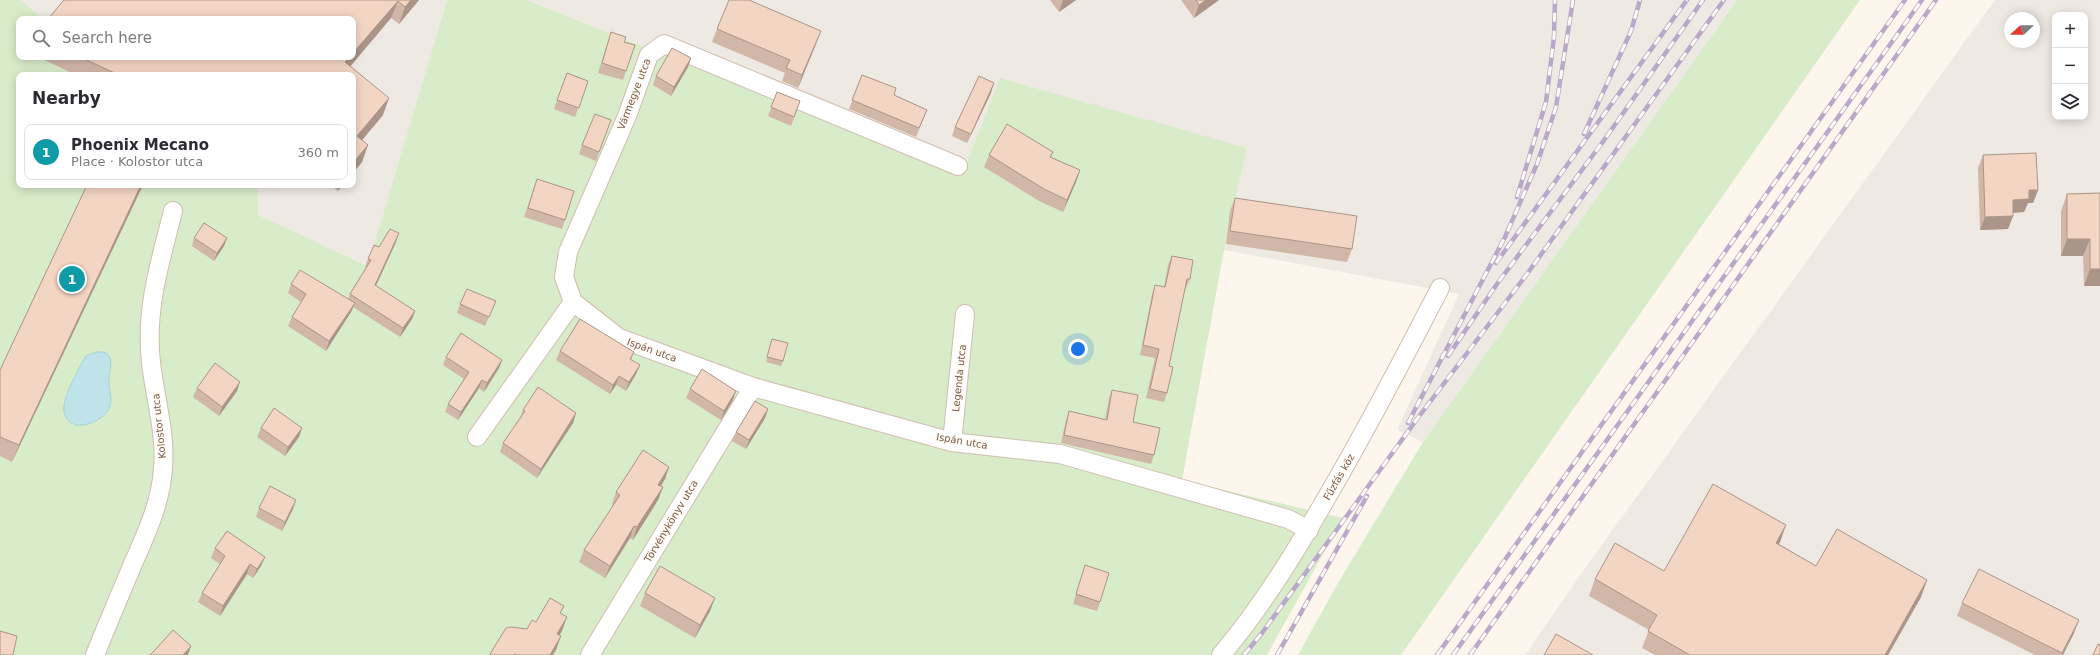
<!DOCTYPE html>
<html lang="en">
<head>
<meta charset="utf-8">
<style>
  :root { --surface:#fff; --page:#f2f2f3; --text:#2b2b33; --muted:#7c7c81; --line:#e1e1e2; --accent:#ea580c }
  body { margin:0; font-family:"DejaVu Sans",sans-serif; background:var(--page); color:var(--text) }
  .controls { position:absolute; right:12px; top:12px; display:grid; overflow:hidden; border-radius:8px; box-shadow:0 2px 10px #0003 }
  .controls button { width:36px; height:36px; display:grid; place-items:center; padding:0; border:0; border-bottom:1px solid var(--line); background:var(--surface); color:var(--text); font:20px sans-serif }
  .compass { position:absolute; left:2004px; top:12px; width:36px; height:36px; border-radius:50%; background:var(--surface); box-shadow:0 2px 10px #0003; rotate:248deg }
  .you { position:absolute; left:1078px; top:349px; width:14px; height:14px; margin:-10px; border:3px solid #fff; border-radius:50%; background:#1a73e8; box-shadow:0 0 0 6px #1a73e833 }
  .badge { display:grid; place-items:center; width:26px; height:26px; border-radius:50%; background:var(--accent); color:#fff; font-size:13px; font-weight:700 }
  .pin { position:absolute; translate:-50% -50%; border:2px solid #fff; box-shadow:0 1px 4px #0006 }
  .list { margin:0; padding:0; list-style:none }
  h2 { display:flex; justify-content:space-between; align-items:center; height:52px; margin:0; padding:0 16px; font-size:17px }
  h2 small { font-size:13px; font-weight:400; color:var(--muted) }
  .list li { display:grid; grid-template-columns:26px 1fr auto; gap:12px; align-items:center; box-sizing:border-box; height:56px; margin:0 8px 8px; padding:0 8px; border:1px solid var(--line); border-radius:8px }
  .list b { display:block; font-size:15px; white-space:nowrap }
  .list p { margin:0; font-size:13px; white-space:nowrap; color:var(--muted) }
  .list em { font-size:13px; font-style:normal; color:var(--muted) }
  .icon { flex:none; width:22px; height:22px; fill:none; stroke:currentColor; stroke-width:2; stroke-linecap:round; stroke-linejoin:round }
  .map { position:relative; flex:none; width:2100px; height:655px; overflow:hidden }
  .search { position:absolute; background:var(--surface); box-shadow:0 2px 10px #0003; left:16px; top:16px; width:340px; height:44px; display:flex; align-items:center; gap:10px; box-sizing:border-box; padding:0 14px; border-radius:8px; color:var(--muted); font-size:15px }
  .panel { position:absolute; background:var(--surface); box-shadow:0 2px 10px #0003; left:16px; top:72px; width:340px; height:116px; border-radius:8px }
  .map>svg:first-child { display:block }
  .industrial { fill:#efe9e4; fill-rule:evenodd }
  .green { fill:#d8ecc9 }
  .water { fill:#bfe3e8; stroke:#a5d3da }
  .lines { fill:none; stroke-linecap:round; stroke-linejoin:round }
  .street-casing { stroke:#d1beb0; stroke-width:20 }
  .street { stroke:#fff; stroke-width:18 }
  .rail-casing { stroke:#b9a8c9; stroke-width:4.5 }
  .rail { stroke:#fffaf3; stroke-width:3; stroke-dasharray:9; stroke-linecap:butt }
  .wall { fill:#d1b7a8 }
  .shaded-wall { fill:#aa9588 }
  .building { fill:#f3d5c3; stroke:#aa9588 }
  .labels { text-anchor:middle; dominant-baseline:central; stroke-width:3; stroke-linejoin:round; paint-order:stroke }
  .street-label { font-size:10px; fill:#7a5c4d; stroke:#fffaf3 }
</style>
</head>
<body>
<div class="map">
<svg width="2100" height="655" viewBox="0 0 2100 655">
  <rect width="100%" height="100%" fill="#fdf6ec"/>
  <!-- industrial -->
  <g class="industrial">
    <path d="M21 0H447L369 266 257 215 258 185H353V75H109L353 57V19H44Z"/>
    <path d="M527 0H1737L1423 442 1397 430 1459 294 1224 250 1247 147 962 175Z"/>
    <path d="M1995 0H2100V655H1525L1586 567ZM2055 15H2085V117H2055ZM2010 18H2034V42H2010Z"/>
  </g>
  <!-- green -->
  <g class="green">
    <path d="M0 0H21L44 19H19V57H88L109 75H19V185H258V215L368 266 447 0H527L962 175 1000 78 1247 148 1224 250 1182 480 1343 518 1267 655H0Z"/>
    <path d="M1737 0H1860L1401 655H1298L1338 583 1423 442Z"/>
  </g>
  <!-- water -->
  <path class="water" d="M96 352C118 350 109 369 109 381 109 393 115 402 106 413 100 420 90 424 82 425 76 426 72 424 68 420 55 408 76 375 83 361L86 356Z"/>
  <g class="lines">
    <!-- street casing -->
    <g class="street-casing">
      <g id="street">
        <path d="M958 166 664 44 649 55 627 116 568 252 564 277 573 302 619 338 753 387 952 442 1060 454 1288 519 1309 530"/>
        <path d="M477 437 573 302"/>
        <path d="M952 442 965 314"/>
        <path d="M95 655C107 625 120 595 132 566 146 534 161 503 163 468 166 433 155 398 151 363 145 308 160 263 173 211"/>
        <path d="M590 655 753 387"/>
        <path d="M1221 655C1267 601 1303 539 1338 478 1374 415 1407 352 1440 288"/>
      </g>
    </g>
    <!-- street -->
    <use href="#street" class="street"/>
    <!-- rail casing -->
    <g class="rail-casing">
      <g id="rail">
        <path d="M1584 134 1631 31 1640 0"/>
        <path d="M1517 197 1546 102 1554 37 1555 0"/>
        <path d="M1496 263 1687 0"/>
        <path d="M1448 356 1497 284 1602 143 1703 0"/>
        <path d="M1408 423 1505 237 1537 164 1556 107 1573 0"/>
        <path d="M1244 655 1262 633 1417 419 1527 274 1724 0"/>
        <path d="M1277 655 1367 496"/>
        <path d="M1437 655 1905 0"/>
        <path d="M1453 655 1922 0"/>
        <path d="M1470 655 1936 0"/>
      </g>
    </g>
    <!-- rail -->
    <use href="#rail" class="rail"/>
  </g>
  <!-- wall -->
  <g class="wall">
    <path d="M64 0H419L399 24 391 18 350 66 383 115 362 140 368 145 362 162 353 173V75H76L38 57H353Z"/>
    <path d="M1050 0H1076L1059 12Z"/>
    <path d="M1181 0H1219L1194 18Z"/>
    <path d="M717 29 816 44 798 88 782 81 785 73 712 42Z"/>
    <path d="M611 32 624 42 626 71 623 80 598 73Z"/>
    <path d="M691 58 688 67 671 96 653 85 656 76Z"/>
    <path d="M567 73 588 81 575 117 554 109Z"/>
    <path d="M862 75 894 95 927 110 916 137 849 109Z"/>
    <path d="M777 92 800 101 791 126 768 116Z"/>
    <path d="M991 93 967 143 952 136 955 127Z"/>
    <path d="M611 120 596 161 579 154 582 145Z"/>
    <path d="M1053 152 1051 157 1080 170 1076 182 1063 212 1039 201 984 167 989 155Z"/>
    <path d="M1983 155 2038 190 2033 203H2028L2024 212 2013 213V216L2008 229 1980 230 1978 168Z"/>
    <path d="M537 179 565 220 562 229 524 217Z"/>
    <path d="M143 185 12 462 0 456V370Z"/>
    <path d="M330 185H343L338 191Z"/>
    <path d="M2100 193V286H2084L2083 256H2061V211L2067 194Z"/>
    <path d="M1235 198 1352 249 1347 262 1226 244 1230 211Z"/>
    <path d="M194 238H227L224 246 214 261 192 246Z"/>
    <path d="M396 242 376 286 415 311 412 319 400 337 353 307 351 312 326 351 288 326 292 317 301 302 288 293 291 284 348 299 350 294 366 268 365 267 368 259 379 247Z"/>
    <path d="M1172 256 1190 279 1186 288H1185L1169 366 1167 393 1164 402 1146 398 1155 358 1140 355 1152 294 1155 285 1164 287 1168 265Z"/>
    <path d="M496 301 485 326 457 313 460 304Z"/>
    <path d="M772 339 783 361 781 366 766 362Z"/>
    <path d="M560 351 634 352 631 360 640 365 636 374 626 391 616 385 610 394 556 360Z"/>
    <path d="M446 357 502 360 499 368 484 392 479 388 458 420 445 412 448 404 464 379 443 365Z"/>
    <path d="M197 388 237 391 219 416 193 397Z"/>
    <path d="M690 389 733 400 721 420 686 398Z"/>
    <path d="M1112 390 1154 455 1151 464 1061 443 1066 420 1069 411 1105 420 1109 398Z"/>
    <path d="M768 409 765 418 746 449 732 441 736 432Z"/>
    <path d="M523 410 576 413 573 423 537 478 500 452 503 443 520 419Z"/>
    <path d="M261 428H302L299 437 285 456 257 437Z"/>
    <path d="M669 467 665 479 661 486 663 487 658 500 633 540 630 538 605 578 579 562 584 550 613 506 612 504 616 492Z"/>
    <path d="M259 508 293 509 282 531 256 517Z"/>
    <path d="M1786 525 1779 544 1816 566 1927 580 1921 597 1888 655H1655L1642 648 1649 630 1589 596 1595 579 1664 571Z"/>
    <path d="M215 548 265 557 261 566 253 578 247 574 220 616 198 602 202 593 220 564 211 558Z"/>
    <path d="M1085 565 1100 602 1097 611 1073 604Z"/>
    <path d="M645 593 715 598 710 611 695 638 640 606Z"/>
    <path d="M1962 603 2074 633 2063 655H2035L1957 616Z"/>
  </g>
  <!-- shaded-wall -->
  <g class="shaded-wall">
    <path d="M411 0H419L399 24 405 7Z"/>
    <path d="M1063 0H1076L1059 12Z"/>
    <path d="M1206 0H1219L1194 18 1199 5Z"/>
    <path d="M398 1 391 18 343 75 345 62 350 57H353V53Z"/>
    <path d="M821 31 816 44 798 88 802 75Z"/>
    <path d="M691 58 688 67 671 96 674 87Z"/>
    <path d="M994 83 991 93 967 143 971 134Z"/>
    <path d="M389 98 383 115 353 151 357 136Z"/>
    <path d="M368 145 362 162 353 173V163Z"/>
    <path d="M1080 170 1076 182 1063 212 1067 200Z"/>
    <path d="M141 185H143L12 462 19 445Z"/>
    <path d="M340 185H343L338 191Z"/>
    <path d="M2029 190H2038L2033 203H2028L2024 212 2008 213 2013 200Z"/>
    <path d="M2013 216 2008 229 1980 230 1985 217Z"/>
    <path d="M399 233 396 242 372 294 375 285Z"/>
    <path d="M227 238 224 246 214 261 217 253Z"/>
    <path d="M2067 239H2090L2083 256H2061Z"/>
    <path d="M2090 269H2100V286H2084Z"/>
    <path d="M355 303 351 312 326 351 329 341Z"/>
    <path d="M415 311 412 319 400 337 403 328Z"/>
    <path d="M502 360 499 368 484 392 487 383Z"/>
    <path d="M640 365 636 374 626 391 629 382Z"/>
    <path d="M619 376 616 385 610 394 613 385Z"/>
    <path d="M482 380 479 388 458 420 461 412Z"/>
    <path d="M240 382 237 391 219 416 222 407Z"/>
    <path d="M736 391 733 400 721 420 724 411Z"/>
    <path d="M768 409 765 418 746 449 749 440Z"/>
    <path d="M576 413 573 423 537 478 541 469Z"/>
    <path d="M302 428 299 437 285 456 288 447Z"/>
    <path d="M669 467 665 479 654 497 658 485Z"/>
    <path d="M663 487 658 500 633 540 637 527Z"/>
    <path d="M296 500 293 509 282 531 285 522Z"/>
    <path d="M1786 525 1780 542 1770 559 1776 543Z"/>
    <path d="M634 526 630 538 605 578 610 566Z"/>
    <path d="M265 557 261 566 253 578 257 569Z"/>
    <path d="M250 564 247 574 220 616 223 606Z"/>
    <path d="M1927 580 1921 597 1888 655H1885Z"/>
    <path d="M715 598 710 611 695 638 700 625Z"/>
    <path d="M567 617 562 631 552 648 557 634Z"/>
    <path d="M2079 620 2074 633 2063 655H2062Z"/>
    <path d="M561 636 556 650 553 655H550Z"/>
    <path d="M191 646 188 655H183Z"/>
  </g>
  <!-- building -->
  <g class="building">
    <path d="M64 0H411L405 7 398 1 353 53V19H48Z"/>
    <path d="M729 0H749L821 31 802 75 786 68 790 60 717 29Z"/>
    <path d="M1196 0H1206L1199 5Z"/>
    <path d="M611 32 626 37 624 42 635 45 626 71 602 63Z"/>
    <path d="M672 48 691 58 674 87 656 76Z"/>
    <path d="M80 57H350L345 62 389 98 357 136 368 145 353 163V75H119Z"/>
    <path d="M567 73 588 81 579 108 557 100Z"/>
    <path d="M862 75 896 88 894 95 927 110 919 128 852 100Z"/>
    <path d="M979 76 994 83 971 134 955 127Z"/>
    <path d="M777 92 800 101 794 117 771 107Z"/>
    <path d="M595 114 611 120 599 152 582 145Z"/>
    <path d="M1007 124 1053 152 1050 157 1080 170 1067 200 1044 189 989 155Z"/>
    <path d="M2036 153 2038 190H2029V199L2013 200V216L1985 217 1983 155Z"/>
    <path d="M537 179 574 191 565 220 528 208Z"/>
    <path d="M87 185H141L19 445 0 437V370Z"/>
    <path d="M2100 193V269H2090V239H2067V194Z"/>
    <path d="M1235 198 1357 216 1352 249 1230 231Z"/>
    <path d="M204 223 227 238 217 253 194 238Z"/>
    <path d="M390 229 399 233 375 285 415 311 403 328 350 294 371 260 368 259 374 245 379 247Z"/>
    <path d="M1172 256 1193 260 1190 279H1187L1169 366 1173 367 1167 393 1150 389 1159 349 1143 345 1155 285 1165 287Z"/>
    <path d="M300 270 355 303 329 341 292 317 306 294 291 284Z"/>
    <path d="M467 289 496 301 489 317 460 304Z"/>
    <path d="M580 319 634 352 630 359 640 365 629 382 619 376 613 385 560 351Z"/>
    <path d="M461 333 502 360 487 383 482 380 461 412 448 404 469 372 446 357Z"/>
    <path d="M772 339 788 343 783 361 767 357Z"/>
    <path d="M215 363 240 382 222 407 197 388Z"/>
    <path d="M702 369 736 391 724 411 690 389Z"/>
    <path d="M538 387 576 413 541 469 503 443 525 411 523 410Z"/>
    <path d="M1112 390 1138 395 1133 422 1160 428 1154 455 1064 435 1069 411 1107 420Z"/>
    <path d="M755 401 768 409 749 440 736 432Z"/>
    <path d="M274 408 302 428 288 447 261 428Z"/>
    <path d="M643 450 669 467 658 485 663 487 637 527 634 526 610 566 584 550 620 495 616 492Z"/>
    <path d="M1713 484 1786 525 1776 543 1816 566 1837 529 1927 580 1885 655H1690L1648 631 1657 615 1595 579 1615 543 1664 571Z"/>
    <path d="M270 486 296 500 285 522 259 508Z"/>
    <path d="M227 531 265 557 257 569 250 564 223 606 202 593 225 556 215 548Z"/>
    <path d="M1085 565 1109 573 1100 602 1076 594Z"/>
    <path d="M660 566 715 598 700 625 645 593Z"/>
    <path d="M1979 569 2079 620 2062 653 1962 603Z"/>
    <path d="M550 598 564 606 560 613 567 617 557 634 561 636 550 655H516L515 654 514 655H491L490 654 506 628 511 627 527 629 532 620 536 622Z"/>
    <path d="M173 630 191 646 183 655H150L155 650Z"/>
    <path d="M0 631 17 636 13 655H0Z"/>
    <path d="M1556 634 1593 655H1544Z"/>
    <path d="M2098 644 2100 645V655H2093Z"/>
  </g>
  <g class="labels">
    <!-- street labels -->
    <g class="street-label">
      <text transform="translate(634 94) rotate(-69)">Vármegye utca</text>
      <text transform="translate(652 350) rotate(20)">Ispán utca</text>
      <text transform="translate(959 378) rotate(-84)">Legenda utca</text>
      <text transform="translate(159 426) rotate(-96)">Kolostor utca</text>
      <text transform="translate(962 441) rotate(10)">Ispán utca</text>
      <text transform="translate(1339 477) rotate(-60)">Fűzfás köz</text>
      <text transform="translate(671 521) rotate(-59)">Törvénykönyv utca</text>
    </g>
  </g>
</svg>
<div class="controls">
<button>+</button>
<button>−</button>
<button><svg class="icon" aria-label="layers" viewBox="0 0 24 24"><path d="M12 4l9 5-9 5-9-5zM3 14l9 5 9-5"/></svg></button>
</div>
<svg class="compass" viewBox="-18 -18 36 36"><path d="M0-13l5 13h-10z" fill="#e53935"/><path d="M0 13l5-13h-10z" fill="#7c7c81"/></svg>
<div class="you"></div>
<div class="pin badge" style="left:72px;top:279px;background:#0f9aa8">1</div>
<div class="search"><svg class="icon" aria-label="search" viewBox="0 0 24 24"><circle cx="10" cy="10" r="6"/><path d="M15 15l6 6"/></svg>Search here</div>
<section class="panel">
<h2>Nearby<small></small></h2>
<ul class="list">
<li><span class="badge" style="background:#0f9aa8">1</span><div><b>Phoenix Mecano</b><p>Place · Kolostor utca</p></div><em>360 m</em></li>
</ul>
</section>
</div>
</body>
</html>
